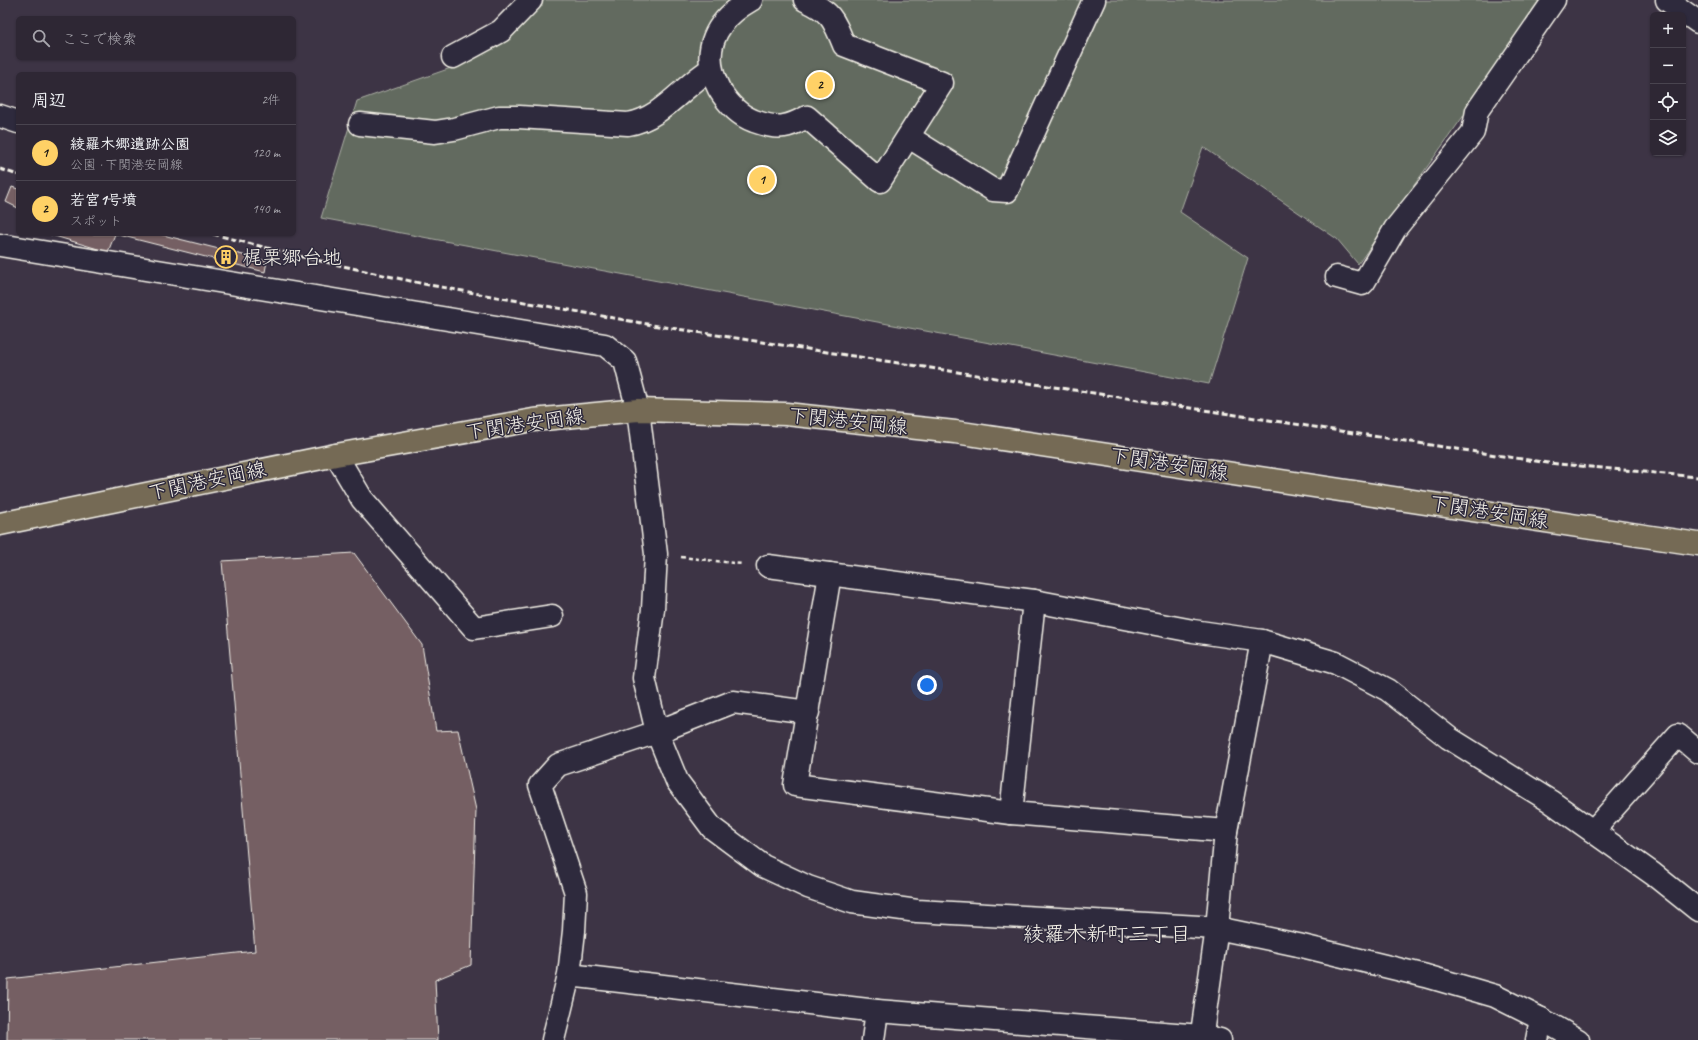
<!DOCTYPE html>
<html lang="ja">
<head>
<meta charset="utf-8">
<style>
  :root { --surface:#2e2734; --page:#362f3c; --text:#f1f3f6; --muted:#a7a5ac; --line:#49444f; --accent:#ffd166 }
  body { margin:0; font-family:Caveat,"Klee One",sans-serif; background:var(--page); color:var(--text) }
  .controls { position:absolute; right:12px; top:12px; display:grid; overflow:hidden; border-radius:6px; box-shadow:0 1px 3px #0004 }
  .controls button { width:36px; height:36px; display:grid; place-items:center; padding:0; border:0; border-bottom:1px solid var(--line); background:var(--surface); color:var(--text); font:20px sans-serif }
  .you { position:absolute; left:927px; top:685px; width:14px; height:14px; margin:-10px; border:3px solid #fff; border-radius:50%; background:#1a73e8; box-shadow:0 0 0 6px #1a73e833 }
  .badge { display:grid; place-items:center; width:26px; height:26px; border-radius:50%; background:var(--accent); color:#111; font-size:13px; font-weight:700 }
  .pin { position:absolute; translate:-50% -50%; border:2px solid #fff; box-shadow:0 1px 4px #0006 }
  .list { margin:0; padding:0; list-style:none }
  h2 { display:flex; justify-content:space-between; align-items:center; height:52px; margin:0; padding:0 16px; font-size:17px }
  h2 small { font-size:13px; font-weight:400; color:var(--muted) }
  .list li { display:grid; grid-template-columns:26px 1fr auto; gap:12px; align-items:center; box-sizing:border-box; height:56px; padding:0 16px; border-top:1px solid var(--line) }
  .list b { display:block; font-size:15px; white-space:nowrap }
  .list p { margin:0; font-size:13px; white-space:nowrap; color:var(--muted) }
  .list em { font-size:13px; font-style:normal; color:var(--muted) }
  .icon { flex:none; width:22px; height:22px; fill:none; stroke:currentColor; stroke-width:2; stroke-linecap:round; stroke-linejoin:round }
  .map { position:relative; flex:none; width:1698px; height:1040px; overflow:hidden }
  .search { position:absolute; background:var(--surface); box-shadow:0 1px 3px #0004; left:16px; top:16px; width:280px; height:44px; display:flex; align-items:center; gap:10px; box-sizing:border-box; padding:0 14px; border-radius:6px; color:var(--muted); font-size:15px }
  .panel { position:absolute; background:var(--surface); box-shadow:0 1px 3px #0004; left:16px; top:72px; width:280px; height:164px; border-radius:6px }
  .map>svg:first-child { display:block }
  .green { fill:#626b5f; stroke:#abaea4 }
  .building { fill:#755e64; stroke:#f4f1e8 }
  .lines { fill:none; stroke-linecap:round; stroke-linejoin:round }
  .minor-casing { stroke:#f4f1e8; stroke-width:25 }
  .major-casing { stroke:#f4f1e8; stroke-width:25 }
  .path { stroke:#f4f1e8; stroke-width:2.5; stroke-dasharray:4 3; stroke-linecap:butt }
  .minor { stroke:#2f2a3d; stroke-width:22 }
  .major { stroke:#746b55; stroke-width:22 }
  .rail { stroke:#f4f1e8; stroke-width:3; stroke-dasharray:6 3; stroke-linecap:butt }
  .labels { text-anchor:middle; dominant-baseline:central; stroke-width:3; stroke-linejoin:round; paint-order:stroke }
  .poi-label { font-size:20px; fill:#f4f1e8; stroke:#2f2a3d; text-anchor:start }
  .street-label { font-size:20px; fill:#f4f1e8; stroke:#2f2a3d }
  .neighbourhood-label { font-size:21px; fill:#f4f1e8; stroke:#2f2a3d }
</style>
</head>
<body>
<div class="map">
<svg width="1698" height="1040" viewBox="0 0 1698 1040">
  <rect width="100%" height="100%" fill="#3d3445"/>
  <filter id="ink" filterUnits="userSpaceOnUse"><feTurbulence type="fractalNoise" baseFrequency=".025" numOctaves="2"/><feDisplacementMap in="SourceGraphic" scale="8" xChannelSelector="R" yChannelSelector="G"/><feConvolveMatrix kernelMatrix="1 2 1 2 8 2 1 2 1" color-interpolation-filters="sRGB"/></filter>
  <g filter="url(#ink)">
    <!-- green -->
    <path class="green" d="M542 0H1546L1358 264 1337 239 1203 147 1180 212 1248 258 1209 384 321 218 357 101 448 69 495 43Z"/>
    <!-- building -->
    <g class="building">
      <path d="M12 187 18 189V208L6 202Z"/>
      <path d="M48 234H159L267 261 265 272 115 234 108 252Z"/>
      <path d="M354 553 422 645 436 731 458 730 476 810 471 965 435 980 438 1040H7L8 979 255 951 222 561Z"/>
    </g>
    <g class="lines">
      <!-- minor casing -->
      <g class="minor-casing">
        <g id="minor">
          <path d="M751 0C716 20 699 50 719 89 728 104 738 115 754 121 763 124 774 128 784 126 792 125 799 121 807 117L880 181 942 83 844 45C833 18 831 12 805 0"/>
          <path d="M1667 0 1698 22"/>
          <path d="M453 57 501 31 531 0"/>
          <path d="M0 116 18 122"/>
          <path d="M360 124 435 132 454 129 499 117H519L628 124C661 119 683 86 711 69"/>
          <path d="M909 137 993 190 1007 191 1094 0"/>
          <path d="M0 245 605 345 625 361 638 410 656 554 653 609 644 678 657 732 677 781 712 828 763 866 808 887 852 902 917 911 1217 928 1298 945 1426 976 1495 996 1541 1019 1578 1040"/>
          <path d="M1337 277 1362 284 1364 282 1395 229 1473 132 1477 111 1554 0"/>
          <path d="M336 455 362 499 474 628 552 616"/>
          <path d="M768 566 1034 601 1193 631 1262 641 1336 663 1388 690 1449 738 1550 801 1653 874 1698 910"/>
          <path d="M830 574 795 785 1011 813 1226 831"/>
          <path d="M1011 813 1034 601"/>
          <path d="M1593 831 1678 735 1698 752"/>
          <path d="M569 975 877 1011 1202 1036 1220 1040"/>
          <path d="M553 1040 569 975 574 931 576 893 540 785 558 765 657 732 733 702 808 712"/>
          <path d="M873 1040 877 1011"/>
          <path d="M1201 1040 1217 928 1226 831 1262 641"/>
          <path d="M1537 1040 1541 1019"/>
        </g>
      </g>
      <!-- major casing -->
      <g class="major-casing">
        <path id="major" d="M0 524 336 455 533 420 638 410 786 414 955 432 1698 544"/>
      </g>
      <!-- path -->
      <path class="path" d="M681 557 742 564"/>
      <!-- minor -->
      <use href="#minor" class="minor"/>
      <!-- major -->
      <use href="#major" class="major"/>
      <!-- rail -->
      <g class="rail">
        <path d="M0 169 18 175"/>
        <path d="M213 234 298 256 424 284 658 326 1548 463 1698 477"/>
      </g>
    </g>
  </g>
  <!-- icons -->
  <defs>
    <g id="building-ring" transform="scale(1.15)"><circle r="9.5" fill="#2f2a3d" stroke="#ffd166" stroke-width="1.5"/><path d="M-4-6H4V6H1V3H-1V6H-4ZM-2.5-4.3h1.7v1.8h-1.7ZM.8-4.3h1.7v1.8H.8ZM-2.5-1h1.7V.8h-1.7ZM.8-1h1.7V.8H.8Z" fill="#ffd166"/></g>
  </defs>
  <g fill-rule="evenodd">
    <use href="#building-ring" x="226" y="257"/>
  </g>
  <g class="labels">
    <!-- poi labels -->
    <g class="poi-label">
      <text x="242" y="257">梶栗郷台地</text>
    </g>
    <!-- street labels -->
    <g class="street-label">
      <text transform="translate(848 421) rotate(6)">下関港安岡線</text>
      <text transform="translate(525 424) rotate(-8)">下関港安岡線</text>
      <text transform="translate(1169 464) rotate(9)">下関港安岡線</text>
      <text transform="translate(207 481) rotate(-12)">下関港安岡線</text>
      <text transform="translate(1489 512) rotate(9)">下関港安岡線</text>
    </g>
    <!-- neighbourhood labels -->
    <g class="neighbourhood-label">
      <text x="1107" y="934">綾羅木新町三丁目</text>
    </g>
  </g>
</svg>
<div class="controls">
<button>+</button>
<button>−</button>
<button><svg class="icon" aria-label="locate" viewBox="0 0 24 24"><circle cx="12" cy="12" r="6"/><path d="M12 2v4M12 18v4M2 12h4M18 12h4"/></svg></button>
<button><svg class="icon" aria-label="layers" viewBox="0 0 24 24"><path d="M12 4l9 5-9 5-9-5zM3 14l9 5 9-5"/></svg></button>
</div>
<div class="you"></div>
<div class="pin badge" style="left:762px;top:180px">1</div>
<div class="pin badge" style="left:820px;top:85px">2</div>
<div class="search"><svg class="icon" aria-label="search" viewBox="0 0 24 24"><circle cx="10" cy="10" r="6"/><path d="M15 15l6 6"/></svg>ここで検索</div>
<section class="panel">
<h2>周辺<small>2件</small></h2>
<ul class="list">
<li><span class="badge">1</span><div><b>綾羅木郷遺跡公園</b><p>公園 · 下関港安岡線</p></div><em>120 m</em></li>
<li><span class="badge">2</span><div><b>若宮1号墳</b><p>スポット</p></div><em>140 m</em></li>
</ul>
</section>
</div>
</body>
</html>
